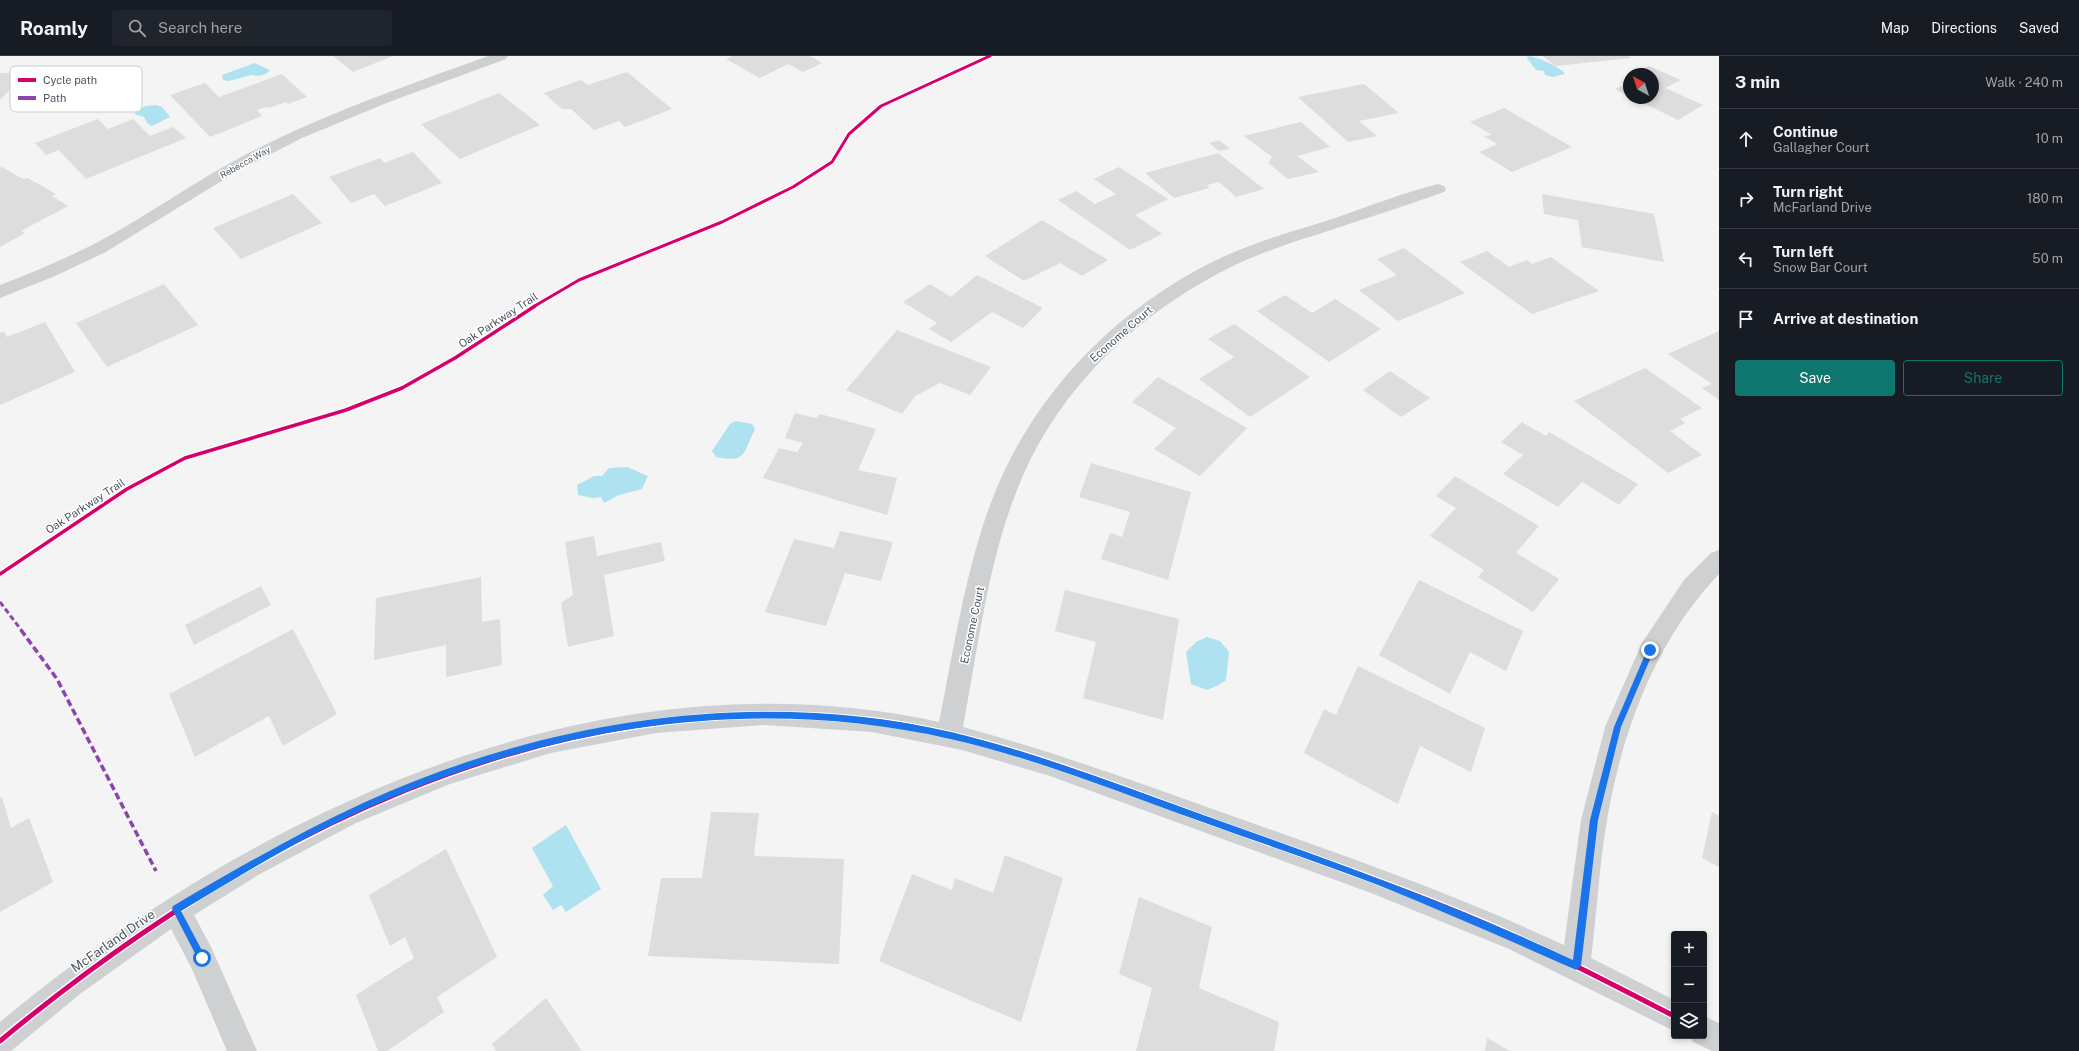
<!DOCTYPE html>
<html lang="en">
<head>
<meta charset="utf-8">
<style>
  :root { --surface:#171b24; --page:#20242c; --text:#f1f3f6; --muted:#9ea1a6; --line:#363941; --accent:#0f766e }
  body { margin:0; font-family:"Public Sans",sans-serif; background:var(--page); color:var(--text) }
  .controls { position:absolute; right:12px; bottom:12px; display:grid; overflow:hidden; border-radius:4px; box-shadow:0 2px 6px #0003 }
  .controls button { width:36px; height:36px; display:grid; place-items:center; padding:0; border:0; border-bottom:1px solid var(--line); background:var(--surface); color:var(--text); font:20px sans-serif }
  .compass { position:absolute; left:1623px; top:12px; width:36px; height:36px; border-radius:50%; background:var(--surface); box-shadow:0 2px 6px #0003; rotate:321deg }
  .stop { position:absolute; width:12px; height:12px; margin:-9px; border:3px solid #1a73e8; border-radius:50%; background:#fff }
  .stop.end { background:#1a73e8; border-color:#fff; box-shadow:0 1px 4px #0008 }
  .list { margin:0; padding:0; list-style:none }
  h2 { display:flex; justify-content:space-between; align-items:center; height:52px; margin:0; padding:0 16px; font-size:17px }
  h2 small { font-size:13px; font-weight:400; color:var(--muted) }
  .list li { display:grid; grid-template-columns:26px 1fr auto; gap:12px; align-items:center; box-sizing:border-box; height:60px; padding:0 16px; border-top:1px solid var(--line) }
  .list b { display:block; font-size:15px; white-space:nowrap }
  .list p { margin:0; font-size:13px; white-space:nowrap; color:var(--muted) }
  .list em { font-size:13px; font-style:normal; color:var(--muted) }
  .actions { display:flex; gap:8px; padding:12px 16px }
  .actions a { flex:1; padding:9px 0; border:1px solid var(--accent); border-radius:4px; text-align:center; font-size:14px; color:var(--accent) }
  .actions .main { background:var(--accent); color:#fff }
  .icon { flex:none; width:22px; height:22px; fill:none; stroke:currentColor; stroke-width:2; stroke-linecap:round; stroke-linejoin:round }
  .map { position:relative; flex:none; width:1719px; height:995px; overflow:hidden }
  header { display:flex; align-items:center; gap:24px; box-sizing:border-box; height:56px; padding:0 20px; background:var(--surface); border-bottom:1px solid var(--line) }
  header strong { font-size:19px }
  nav { display:flex; gap:22px; margin-inline-start:auto; font-size:14px }
  .search { width:280px; height:36px; background:var(--page); display:flex; align-items:center; gap:10px; box-sizing:border-box; padding:0 14px; border-radius:4px; color:var(--muted); font-size:15px }
  main { display:flex }
  aside { flex:1; background:var(--surface) }
  .map>svg:first-child { display:block }
  .water { fill:#aee2f0 }
  .building { fill:#ddddde }
  .lines { fill:none; stroke-linecap:round; stroke-linejoin:round }
  .minor { fill:#ced0d2; fill-rule:evenodd }
  .quiet-far1 { stroke:#8e44ad; stroke-width:3; stroke-dasharray:5.5 3; stroke-linecap:butt }
  .quiet { stroke:#8e44ad; stroke-width:3.5; stroke-dasharray:7 3.5; stroke-linecap:butt }
  .cycleway-far2-casing { stroke:#fff; stroke-width:5 }
  .cycleway-far1-casing { stroke:#fff; stroke-width:6 }
  .cycleway-casing { stroke:#fff; stroke-width:8 }
  .cycleway-far2 { stroke:#d6006c; stroke-width:3 }
  .cycleway-far1 { stroke:#d6006c; stroke-width:3.5 }
  .cycleway { stroke:#d6006c; stroke-width:5 }
  .route { fill:#1a73e8 }
  .labels { text-anchor:middle; dominant-baseline:central; stroke-width:3; stroke-linejoin:round; paint-order:stroke }
  .far-street-label { font-size:9px; fill:#4a5661; stroke:#fff }
  .street-label { font-size:11px; fill:#4a5661; stroke:#fff }
  .near-street-label { font-size:13px; fill:#4a5661; stroke:#fff }
  .key { fill:#fff; stroke:#c9ccd0; stroke-width:1 }
  .key-label { font-size:11px; fill:#4a5661 }
</style>
</head>
<body>
<header>
<strong>Roamly</strong>
<div class="search"><svg class="icon" aria-label="search" viewBox="0 0 24 24"><circle cx="10" cy="10" r="6"/><path d="M15 15l6 6"/></svg>Search here</div>
<nav><a>Map</a><a>Directions</a><a>Saved</a></nav>
</header>
<main>
<div class="map">
<svg width="1719" height="995" viewBox="0 0 1719 995">
  <rect width="100%" height="100%" fill="#f4f4f4"/>
  <!-- water -->
  <g class="water">
    <path d="M1528 0C1536 0 1562 12 1565 18L1553 21 1545 19 1544 15 1536 14 1527 2Z"/>
    <path d="M255 7 270 14 266 18 259 20 251 19 229 25 223 24 222 19Z"/>
    <path d="M156 49 162 51 170 61 152 70 147 67 144 61 134 58 145 50Z"/>
    <path d="M736 365 752 368 755 373C743 398 746 407 716 401L712 395 730 368Z"/>
    <path d="M627 411 648 420 642 433 619 439 604 447 601 441 593 442 578 439 577 429 594 420H602L609 412Z"/>
    <path d="M1207 581 1220 585 1229 596 1226 624 1219 629 1207 634 1191 628 1186 596 1196 586Z"/>
    <path d="M566 769 601 833 566 856 561 849 553 854 543 839 553 830 532 792Z"/>
  </g>
  <!-- building -->
  <g class="building">
    <path d="M333 0H393L353 16Z"/>
    <path d="M733 0H810L822 7 803 16 788 8 760 22 726 3Z"/>
    <path d="M1543 0H1628L1631 2 1555 10Z"/>
    <path d="M1649 10 1681 24 1665 32 1703 49 1678 64 1633 42H1653V18H1631Z"/>
    <path d="M627 16 672 53 625 71 619 65 594 74 571 53H562L544 37 581 24 588 29Z"/>
    <path d="M0 17H26L0 44Z"/>
    <path d="M282 18 307 41 288 48 286 46 269 52 266 51 257 54 262 60 210 81 170 39 205 27 219 41Z"/>
    <path d="M1629 26V40L1615 33Z"/>
    <path d="M1364 28 1399 57 1359 65 1377 80 1348 86 1298 41Z"/>
    <path d="M499 37 540 69 460 103 421 68Z"/>
    <path d="M1504 52 1572 91 1512 116 1479 96 1498 88 1483 80 1492 79 1470 66Z"/>
    <path d="M98 63 108 73 133 63 150 80 173 71 186 82 86 123 59 94 46 99 35 87Z"/>
    <path d="M1301 66 1330 91 1297 100 1319 116 1288 123 1268 107 1272 101 1244 80Z"/>
    <path d="M1219 84 1230 93 1219 95 1209 87Z"/>
    <path d="M413 96 442 127 385 150 374 138 351 147 329 121 380 102 384 107Z"/>
    <path d="M1218 97 1264 133 1236 141 1219 126 1207 129 1209 132 1174 142 1145 117Z"/>
    <path d="M2 111 23 123 28 122 56 138 52 140 68 150 21 175 25 177 0 191V112Z"/>
    <path d="M1119 111 1168 143 1135 159 1162 178 1130 194 1058 144 1076 135 1095 148 1116 138 1094 123Z"/>
    <path d="M293 138 322 167 241 203 213 172Z"/>
    <path d="M1542 138 1654 158 1664 206 1582 191 1578 164 1544 158Z"/>
    <path d="M1042 164 1108 204 1082 220 1060 207 1024 225 985 200Z"/>
    <path d="M1404 192 1465 237 1398 265 1359 234 1397 219 1377 203Z"/>
    <path d="M1487 195 1509 211 1527 204 1532 208 1551 201 1599 235 1532 258 1460 206Z"/>
    <path d="M977 219 1043 252 1023 272 992 256 951 286 929 273 937 267 903 246 930 228 951 241Z"/>
    <path d="M164 228 198 269 107 311 76 267Z"/>
    <path d="M1285 239 1312 257 1335 243 1381 273 1329 306 1257 255Z"/>
    <path d="M45 266 75 316 0 349V277L4 276 7 281Z"/>
    <path d="M1234 268 1310 321 1250 361 1199 323 1234 301 1208 283Z"/>
    <path d="M897 274 991 311 970 339 940 327 915 340 902 358 846 334Z"/>
    <path d="M1719 275V344L1702 332 1712 328 1668 298Z"/>
    <path d="M1645 312 1702 352 1680 363 1685 367 1670 375 1702 399 1668 417 1574 345Z"/>
    <path d="M1390 315 1430 342 1401 361 1363 334Z"/>
    <path d="M1158 321 1247 372 1200 420 1154 393 1176 372 1132 346Z"/>
    <path d="M795 357 816 362 820 358 876 373 858 414 897 422 887 459 763 422 779 392 797 396 803 387 785 382Z"/>
    <path d="M1522 366 1546 380 1549 376 1638 428 1619 449 1582 426 1558 451 1503 418 1523 399 1501 386Z"/>
    <path d="M1091 407 1191 436 1168 524 1101 503 1110 477 1122 481 1130 456 1079 441Z"/>
    <path d="M1455 420 1539 470 1516 497 1559 523 1533 556 1478 521 1484 514 1430 480 1456 452 1436 440Z"/>
    <path d="M840 475 893 486 881 525 845 517 826 570 765 556 794 483 834 492Z"/>
    <path d="M594 480 597 500 661 486 665 505 604 519 614 580 568 591 561 547 573 539 565 486Z"/>
    <path d="M481 521 482 566 500 563 502 609 446 621V589L374 604 376 542Z"/>
    <path d="M1419 524 1523 575 1506 615 1470 596 1450 638 1379 599Z"/>
    <path d="M261 530 271 549 194 589 185 569Z"/>
    <path d="M1065 534 1179 563 1163 664 1083 642 1096 586 1055 575Z"/>
    <path d="M293 573 337 658 283 690 269 660 195 701 169 638Z"/>
    <path d="M1358 610 1485 672 1471 716 1420 690 1398 748 1304 697 1324 653 1336 659Z"/>
    <path d="M2 741 11 772 29 762 53 826 0 856V742Z"/>
    <path d="M711 756 759 757 754 800 844 803 839 908 648 900 661 822H702Z"/>
    <path d="M1712 756 1719 760V811L1702 802Z"/>
    <path d="M446 793 497 901 437 941 444 956 387 995H378L356 939 414 902 405 881 390 890 369 839Z"/>
    <path d="M1005 799 1063 822 1021 966 879 905 912 818 952 834 955 822 993 837Z"/>
    <path d="M1139 841 1212 871 1199 932 1279 966 1274 995H1136L1152 932 1119 918Z"/>
    <path d="M546 942 582 995H496L492 988Z"/>
    <path d="M1487 982 1510 995H1485Z"/>
  </g>
  <g class="lines">
    <!-- minor -->
    <g class="minor">
      <path d="M488 0H508L506 3 389 46 302 82 238 115 104 197 55 220 0 242V229C42 213 84 195 123 172 164 148 203 121 245 99 323 58 406 30 488 0Z"/>
      <path d="M1438 128 1444 130 1446 133 1444 136C1405 150 1366 162 1328 175 1296 185 1265 195 1235 209 1140 255 1059 331 1019 429 988 504 978 592 963 671 1055 696 1145 729 1235 761 1346 800 1457 839 1564 889L1581 764 1605 671 1642 587 1684 524 1711 497 1719 494V518C1656 584 1622 675 1607 764 1599 810 1597 857 1591 902L1674 944V975L1509 893 1371 837 1050 720 962 694 872 676 764 669 656 677 551 697 450 728 356 767 260 818 194 859 212 893 257 995H227L192 913 171 873 80 938 11 995H0V966C255 754 601 592 939 666 955 588 967 502 998 429 1042 327 1125 246 1225 200 1260 184 1298 174 1335 162 1369 150 1403 137 1438 128Z"/>
      <path d="M1704 960 1719 967V995H1712L1693 986 1691 980H1704Z"/>
    </g>
    <!-- quiet-far1 -->
    <path class="quiet-far1" d="M0 546 22 575"/>
    <!-- quiet -->
    <path class="quiet" d="M21 574 57 623 156 815"/>
    <!-- cycleway-far2 casing -->
    <g class="cycleway-far2-casing">
      <path id="cycleway-far2" d="M533 251 579 224 722 166 793 131 832 106 849 78 881 50 990 0"/>
    </g>
    <!-- cycleway-far1 casing -->
    <g class="cycleway-far1-casing">
      <path id="cycleway-far1" d="M0 518 127 433 185 402 346 354 402 332 455 302 535 250"/>
    </g>
    <!-- cycleway casing -->
    <g class="cycleway-casing">
      <path id="cycleway" d="M0 985C244 782 546 626 873 665 993 680 1108 728 1221 769 1310 801 1399 831 1486 868 1550 896 1612 928 1674 960"/>
    </g>
    <!-- cycleway-far2 -->
    <use href="#cycleway-far2" class="cycleway-far2"/>
    <!-- cycleway-far1 -->
    <use href="#cycleway-far1" class="cycleway-far1"/>
    <!-- cycleway -->
    <use href="#cycleway" class="cycleway"/>
  </g>
  <!-- route -->
  <path class="route" d="M1650 591 1654 594 1621 671 1598 764 1581 910 1576 914C1511 885 1445 856 1378 829 1319 806 1257 786 1197 764 1115 735 1035 702 950 683 755 638 551 670 370 751 304 780 243 818 181 855L206 902 202 907 199 905 172 853 173 850C235 814 297 777 363 747 544 664 755 631 951 676 1038 697 1122 730 1206 760 1330 804 1454 848 1573 904L1590 764 1614 671 1647 594Z"/>
  <g class="labels">
    <!-- far-street labels -->
    <g class="far-street-label">
      <text transform="translate(245 106) rotate(-29)">Rebecca Way</text>
    </g>
    <!-- street labels -->
    <g class="street-label">
      <text transform="translate(498 264) rotate(-33)">Oak Parkway Trail</text>
      <text transform="translate(1121 278) rotate(-41)">Econome Court</text>
      <text transform="translate(85 450) rotate(-33)">Oak Parkway Trail</text>
      <text transform="translate(972 569) rotate(-78)">Econome Court</text>
    </g>
    <!-- near-street labels -->
    <g class="near-street-label">
      <text transform="translate(113 885) rotate(-35)">McFarland Drive</text>
    </g>
  </g>
  <!-- legend -->
  <rect x="10" y="10" width="132" height="46" rx="6" class="key"/>
  <rect x="18" y="22" width="18" height="4" fill="#d6006c"/>
  <rect x="18" y="40" width="18" height="4" fill="#8e44ad"/>
  <g class="key-label">
    <text x="43" y="28">Cycle path</text>
    <text x="43" y="46">Path</text>
  </g>
</svg>
<div class="controls">
<button>+</button>
<button>−</button>
<button><svg class="icon" aria-label="layers" viewBox="0 0 24 24"><path d="M12 4l9 5-9 5-9-5zM3 14l9 5 9-5"/></svg></button>
</div>
<svg class="compass" viewBox="-18 -18 36 36"><path d="M0-13l5 13h-10z" fill="#e53935"/><path d="M0 13l5-13h-10z" fill="#9ea1a6"/></svg>
<div class="stop" style="left:202px;top:902px"></div>
<div class="stop end" style="left:1650px;top:594px"></div>
</div>
<aside>
<h2>3 min<small>Walk · 240 m</small></h2>
<ul class="list">
<li><svg class="icon" aria-label="ahead" viewBox="0 0 24 24"><path d="M12 20V5M6 11l6-6 6 6"/></svg><div><b>Continue</b><p>Gallagher Court</p></div><em>10 m</em></li>
<li><svg class="icon" aria-label="right" viewBox="0 0 24 24"><path d="M7 20v-9h11M14 6l5 5-5 5"/></svg><div><b>Turn right</b><p>McFarland Drive</p></div><em>180 m</em></li>
<li><svg class="icon" aria-label="left" viewBox="0 0 24 24"><path d="M17 20v-9H6M10 6l-5 5 5 5"/></svg><div><b>Turn left</b><p>Snow Bar Court</p></div><em>50 m</em></li>
<li><svg class="icon" aria-label="arrive" viewBox="0 0 24 24"><path d="M6 21V4h12l-3 4 3 4H6"/></svg><div><b>Arrive at destination</b></div></li>
</ul>
<div class="actions"><a class="main">Save</a><a>Share</a></div>
</aside>
</main>
</body>
</html>
